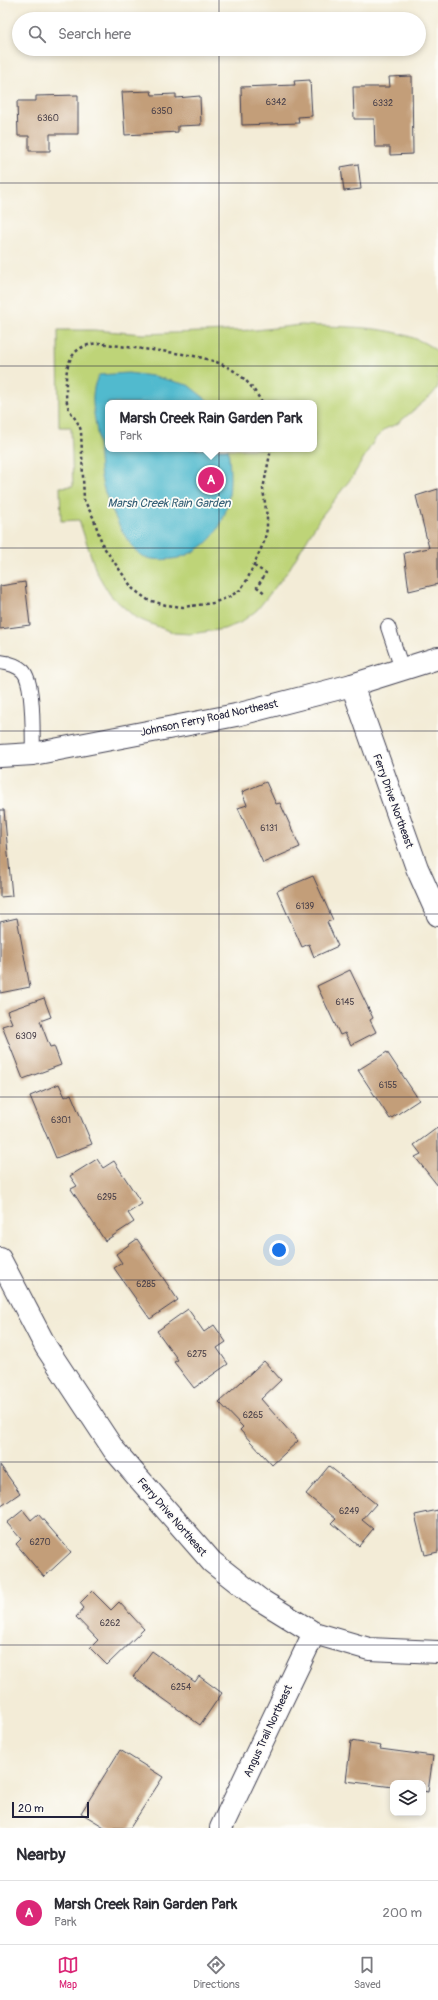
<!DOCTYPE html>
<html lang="en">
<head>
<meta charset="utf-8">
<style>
  :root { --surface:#fff; --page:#f7f7f7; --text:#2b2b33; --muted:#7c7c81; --line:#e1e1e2; --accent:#db2777 }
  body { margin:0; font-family:Pangolin,sans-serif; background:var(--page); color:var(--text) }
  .controls { position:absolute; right:12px; bottom:12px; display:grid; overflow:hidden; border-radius:8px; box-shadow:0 2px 6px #0003 }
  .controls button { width:36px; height:36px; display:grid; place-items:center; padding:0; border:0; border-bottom:1px solid var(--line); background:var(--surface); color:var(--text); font:20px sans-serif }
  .scale { position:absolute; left:12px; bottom:10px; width:77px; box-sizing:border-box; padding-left:4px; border:2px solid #22223b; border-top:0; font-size:11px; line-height:14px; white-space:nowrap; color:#22223b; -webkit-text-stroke:3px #fdfcf7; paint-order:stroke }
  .you { position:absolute; left:279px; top:1250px; width:14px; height:14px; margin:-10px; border:3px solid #fff; border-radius:50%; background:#1a73e8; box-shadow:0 0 0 6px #1a73e833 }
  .badge { display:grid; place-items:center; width:26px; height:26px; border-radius:50%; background:var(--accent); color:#fff; font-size:13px; font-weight:700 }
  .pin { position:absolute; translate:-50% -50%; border:2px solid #fff; box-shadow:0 1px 4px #0006 }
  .popup { position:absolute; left:105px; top:400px; width:212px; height:52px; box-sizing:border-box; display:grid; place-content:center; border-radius:8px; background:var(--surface); filter:drop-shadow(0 1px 3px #0005); font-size:13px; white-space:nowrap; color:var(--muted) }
  .popup b { font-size:15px; color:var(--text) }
  .popup::after { content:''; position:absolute; left:50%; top:100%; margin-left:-8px; border:8px solid transparent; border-top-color:var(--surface) }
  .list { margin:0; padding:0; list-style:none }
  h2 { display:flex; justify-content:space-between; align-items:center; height:52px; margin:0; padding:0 16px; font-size:17px }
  h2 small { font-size:13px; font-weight:400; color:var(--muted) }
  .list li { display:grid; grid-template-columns:26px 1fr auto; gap:12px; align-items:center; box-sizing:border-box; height:64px; padding:0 16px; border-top:1px solid var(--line) }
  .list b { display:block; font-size:15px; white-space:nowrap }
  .list p { margin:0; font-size:13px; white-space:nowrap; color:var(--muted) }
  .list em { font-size:13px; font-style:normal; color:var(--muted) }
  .icon { flex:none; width:22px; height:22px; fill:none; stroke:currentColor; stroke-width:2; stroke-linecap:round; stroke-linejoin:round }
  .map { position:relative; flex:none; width:438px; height:1828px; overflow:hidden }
  .search { position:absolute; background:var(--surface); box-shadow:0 2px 6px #0003; left:12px; right:12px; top:12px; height:44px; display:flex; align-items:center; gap:10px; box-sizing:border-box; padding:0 14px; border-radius:22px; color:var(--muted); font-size:15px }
  .sheet { height:116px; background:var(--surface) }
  nav { display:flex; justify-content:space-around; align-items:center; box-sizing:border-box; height:56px; border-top:1px solid var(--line); background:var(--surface); font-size:11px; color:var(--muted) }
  nav a { display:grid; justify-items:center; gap:2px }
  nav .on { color:var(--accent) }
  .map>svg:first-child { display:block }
  .green { fill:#bed478; stroke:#707b5a; fill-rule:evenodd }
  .water { fill:#51bace; stroke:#3a6e84 }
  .building { fill:#c39e79 }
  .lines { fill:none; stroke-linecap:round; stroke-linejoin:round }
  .lane-casing { stroke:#414052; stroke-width:16 }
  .street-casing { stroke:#414052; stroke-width:24 }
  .secondary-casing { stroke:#414052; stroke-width:24 }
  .path { stroke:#414052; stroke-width:2.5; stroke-dasharray:3 3; stroke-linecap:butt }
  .lane { stroke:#fff; stroke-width:14 }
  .street { stroke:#fff; stroke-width:22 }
  .secondary { stroke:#fff; stroke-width:22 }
  .grid { fill:none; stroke:#22223b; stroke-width:1; stroke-opacity:0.55 }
  .labels { text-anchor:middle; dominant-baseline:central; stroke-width:3.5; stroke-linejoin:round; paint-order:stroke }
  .number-label { font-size:9px; fill:#4a414a }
  .street-label { font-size:11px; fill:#22223b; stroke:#fdfcf7 }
  .water-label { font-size:12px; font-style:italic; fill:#355f76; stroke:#fdfcf7 }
</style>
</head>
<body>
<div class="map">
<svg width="438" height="1828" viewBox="0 0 438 1828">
  <rect width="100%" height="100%" fill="#fdfcf7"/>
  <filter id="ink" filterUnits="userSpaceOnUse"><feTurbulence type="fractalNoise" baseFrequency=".025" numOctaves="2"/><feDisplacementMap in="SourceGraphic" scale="8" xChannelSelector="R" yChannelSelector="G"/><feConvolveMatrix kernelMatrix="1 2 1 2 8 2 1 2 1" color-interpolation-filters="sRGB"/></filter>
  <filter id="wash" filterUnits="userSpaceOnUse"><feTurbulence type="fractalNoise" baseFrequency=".012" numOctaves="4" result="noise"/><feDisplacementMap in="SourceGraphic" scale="16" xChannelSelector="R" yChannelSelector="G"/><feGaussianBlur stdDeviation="0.9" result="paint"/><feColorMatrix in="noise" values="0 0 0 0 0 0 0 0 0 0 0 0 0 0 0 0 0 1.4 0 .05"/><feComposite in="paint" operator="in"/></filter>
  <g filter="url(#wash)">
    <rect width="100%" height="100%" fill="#f3ecd7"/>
    <!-- green -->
    <path class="green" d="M301 325C344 328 403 323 438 352V387L432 395 397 424 385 429 375 439 353 476 320 518 288 571 257 610 240 623 224 629 191 634 174 633 136 618 111 596 104 585 96 571 79 520 61 521 60 487 73 486 71 427H59L58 330H94L143 334 256 330ZM108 403H314V449H108Z"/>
    <!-- water -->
    <path class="water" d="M128 373 152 376 188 385 211 403H108V449H228C234 495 229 543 178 558 168 560 151 561 142 556 126 546 106 500 102 482 99 469 99 454 98 440 96 419 87 395 99 375Z"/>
    <g id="blocks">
      <!-- building -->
      <g class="building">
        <path d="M412 76 413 154 390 155V147H375L374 119H354L353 87H390L389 77Z"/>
        <path d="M310 80 312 116 298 117 299 123 242 125 241 87 295 85 294 81Z"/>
        <path d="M151 91 152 95 176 94V98L200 96 201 125 178 126V132L125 135 122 92Z"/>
        <path d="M78 95V134H50V151H29V136H18L17 101H36V96Z"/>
        <path d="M358 164 361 189 344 191 341 167Z"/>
        <path d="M438 489V584L409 591 404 553 429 548 416 496Z"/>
        <path d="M25 582 30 625 0 629V586Z"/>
        <path d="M266 782 276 804 280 803 300 847 263 863 238 808 247 805 242 792Z"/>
        <path d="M0 810H4L12 896 0 897Z"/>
        <path d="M313 876 333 920 327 922 338 946 314 957 309 944 302 947 277 891Z"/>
        <path d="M17 918 30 987 0 993V922Z"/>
        <path d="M350 970 373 1018 370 1020 376 1032 351 1045 345 1033 340 1035 317 986Z"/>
        <path d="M44 998 51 1017 40 1021 50 1047 54 1046 61 1065 23 1079 2 1026 12 1023 7 1011Z"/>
        <path d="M387 1052 419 1100 390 1119 358 1070Z"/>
        <path d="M59 1084 65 1097 71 1094 92 1144 56 1158 30 1096Z"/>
        <path d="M437 1128 438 1129V1186L415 1157 421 1154 414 1145Z"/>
        <path d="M97 1159 103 1168 114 1161 142 1204 128 1213 134 1222 105 1241 71 1189 77 1186 70 1176Z"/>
        <path d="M137 1239 178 1300 150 1319 114 1268 122 1263 116 1254Z"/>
        <path d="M188 1309 204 1332 214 1325 226 1342 217 1348 228 1364 194 1388 174 1362 178 1360 157 1331Z"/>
        <path d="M264 1361 281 1380 261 1399 298 1441 272 1465 240 1430 243 1427 219 1402Z"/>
        <path d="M0 1465 20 1493 0 1507Z"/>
        <path d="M329 1466 376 1504 362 1520 373 1529 359 1546 332 1523 336 1519 306 1494Z"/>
        <path d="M23 1510 31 1520 38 1514 71 1552 44 1577 16 1544 21 1539 7 1523Z"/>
        <path d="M438 1510V1552L425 1555 415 1515Z"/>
        <path d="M92 1591 111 1610 119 1602 144 1629 107 1665 90 1648 98 1640 76 1617 84 1608 80 1603Z"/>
        <path d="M152 1651 195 1682 199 1676 222 1693 200 1725 133 1677Z"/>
        <path d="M351 1741 381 1746 380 1749 433 1756 428 1792 423 1791V1783H393V1787L346 1781Z"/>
        <path d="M120 1750 163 1777 130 1828H106L81 1813Z"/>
      </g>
    </g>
  </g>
  <g filter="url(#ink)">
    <use href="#blocks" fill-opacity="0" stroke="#414052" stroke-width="1"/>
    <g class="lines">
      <!-- lane casing -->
      <g class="lane-casing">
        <g id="lane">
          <path d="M388 627 402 669"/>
          <path d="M0 662C8 663 17 665 23 671 35 684 32 736 33 754"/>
        </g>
      </g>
      <!-- street casing -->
      <g class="street-casing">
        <g id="street">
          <path d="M352 685 417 868 438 915"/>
          <path d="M0 1259 46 1347 114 1450 212 1562 259 1599 314 1633 369 1649 438 1652"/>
          <path d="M221 1828 314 1633"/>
        </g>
      </g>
      <!-- secondary casing -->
      <g class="secondary-casing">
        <path id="secondary" d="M0 756 33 754 236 715 352 685 438 658"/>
      </g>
      <!-- path -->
      <g class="path">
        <path d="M262 403C239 360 204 357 161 351 140 349 120 346 99 343 72 345 65 362 66 388 66 395 66 402 69 409 73 417 79 422 81 431L84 500 93 517 103 546 133 589 148 600 166 605 183 607 213 603 229 597 240 590 247 580 264 542 267 529V517L263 489 271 449"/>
        <path d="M254 566 266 573 257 587 266 594"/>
      </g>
      <!-- lane -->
      <use href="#lane" class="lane"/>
      <!-- street -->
      <use href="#street" class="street"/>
      <!-- secondary -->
      <use href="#secondary" class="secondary"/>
    </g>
  </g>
  <!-- grid -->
  <path class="grid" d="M219 0V19M219 49V1828M0 183H438M0 366H438M0 548H438M0 731H438M0 914H438M0 1097H438M0 1280H438M0 1462H438M0 1645H438"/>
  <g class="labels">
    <!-- number labels -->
    <g class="number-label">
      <text x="276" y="102">6342</text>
      <text x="383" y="103">6332</text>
      <text x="162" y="111">6350</text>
      <text x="48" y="118">6360</text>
      <text x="269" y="828">6131</text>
      <text x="305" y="906">6139</text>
      <text x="345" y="1002">6145</text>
      <text x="26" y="1036">6309</text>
      <text x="388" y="1085">6155</text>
      <text x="61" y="1120">6301</text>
      <text x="107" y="1197">6295</text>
      <text x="146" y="1284">6285</text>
      <text x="197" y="1354">6275</text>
      <text x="253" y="1415">6265</text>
      <text x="349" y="1511">6249</text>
      <text x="40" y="1542">6270</text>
      <text x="110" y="1623">6262</text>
      <text x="181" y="1687">6254</text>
    </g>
    <!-- street labels -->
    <g class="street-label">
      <text transform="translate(209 718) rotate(-12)">Johnson Ferry Road Northeast</text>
      <text transform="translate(393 801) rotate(70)">Ferry Drive Northeast</text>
      <text transform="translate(172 1517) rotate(49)">Ferry Drive Northeast</text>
      <text transform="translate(268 1731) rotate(-65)">Angus Trail Northeast</text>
    </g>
    <!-- water labels -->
    <g class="water-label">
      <text x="169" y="503">Marsh Creek Rain Garden</text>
    </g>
  </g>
</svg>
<div class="controls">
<button><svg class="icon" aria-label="layers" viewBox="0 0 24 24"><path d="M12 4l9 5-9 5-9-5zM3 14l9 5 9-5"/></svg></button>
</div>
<div class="scale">20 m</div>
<div class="you"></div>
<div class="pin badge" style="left:211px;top:480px">A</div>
<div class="popup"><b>Marsh Creek Rain Garden Park</b>Park</div>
<div class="search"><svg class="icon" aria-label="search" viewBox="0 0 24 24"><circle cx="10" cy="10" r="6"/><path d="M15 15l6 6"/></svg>Search here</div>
</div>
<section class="sheet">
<h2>Nearby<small></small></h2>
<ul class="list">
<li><span class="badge">A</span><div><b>Marsh Creek Rain Garden Park</b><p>Park</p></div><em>200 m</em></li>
</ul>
</section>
<nav>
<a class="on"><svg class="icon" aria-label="map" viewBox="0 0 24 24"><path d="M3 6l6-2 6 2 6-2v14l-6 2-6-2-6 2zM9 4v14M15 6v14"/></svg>Map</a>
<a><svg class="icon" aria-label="directions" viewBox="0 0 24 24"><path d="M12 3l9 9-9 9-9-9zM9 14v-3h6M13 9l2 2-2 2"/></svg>Directions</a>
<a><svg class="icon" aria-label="saved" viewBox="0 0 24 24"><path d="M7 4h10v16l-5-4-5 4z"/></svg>Saved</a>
</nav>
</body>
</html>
